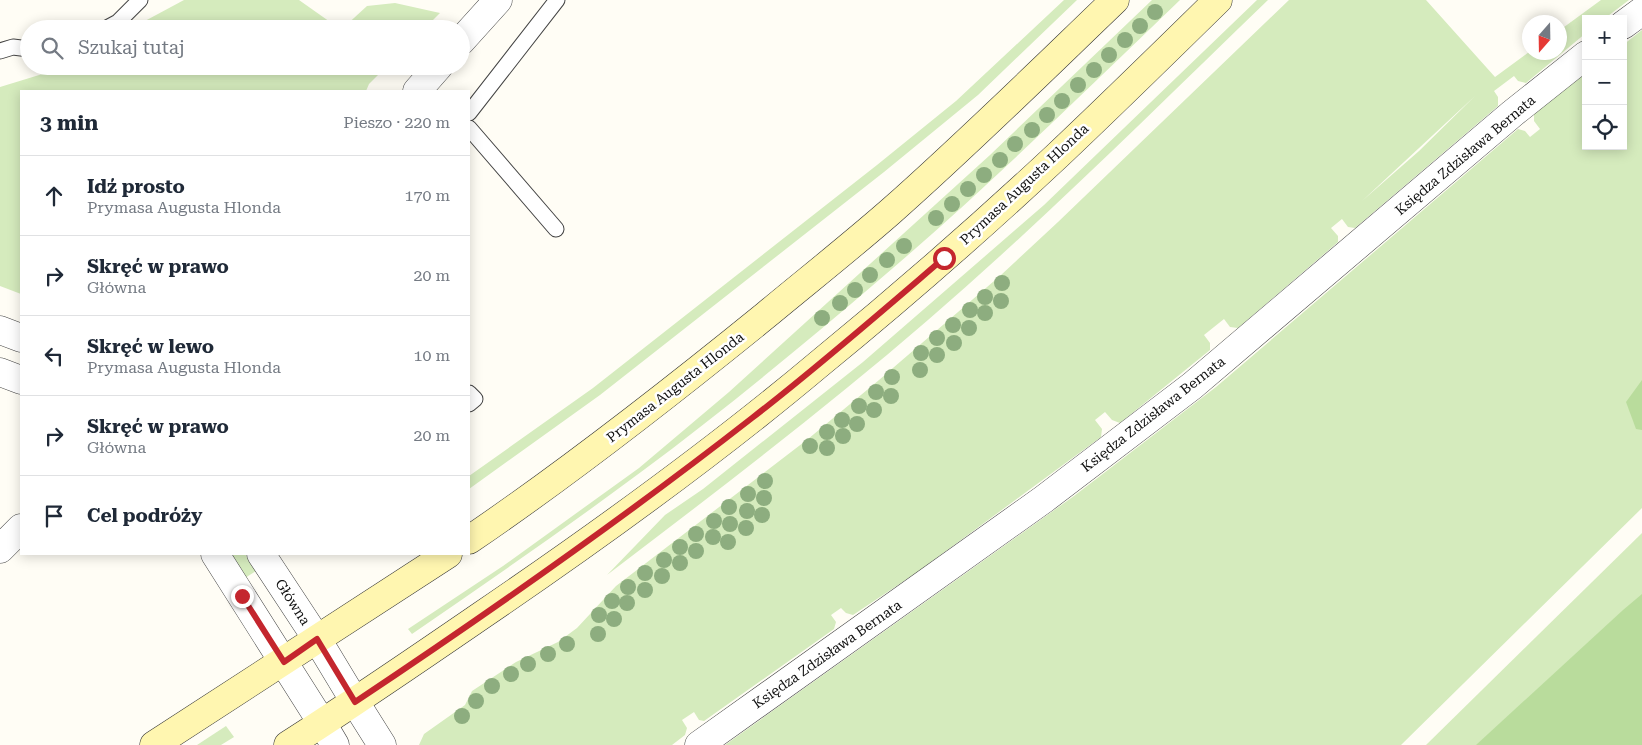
<!DOCTYPE html>
<html lang="pl">
<head>
<meta charset="utf-8">
<style>
  :root { --surface:#fff; --page:#f6f6f7; --text:#1f2937; --muted:#747a83; --line:#e0e1e3 }
  body { margin:0; font-family:"Roboto Serif",serif; background:var(--page); color:var(--text) }
  .controls { position:absolute; right:15px; top:15px; display:grid; overflow:hidden; border-radius:0px; box-shadow:0 2px 12px #0003 }
  .controls button { width:45px; height:45px; display:grid; place-items:center; padding:0; border:0; border-bottom:1px solid var(--line); background:var(--surface); color:var(--text); font:25px sans-serif }
  .compass { position:absolute; left:1522px; top:15px; width:45px; height:45px; border-radius:50%; background:var(--surface); box-shadow:0 2px 12px #0003; rotate:200deg }
  .stop { position:absolute; width:15px; height:15px; margin:-11px; border:4px solid #c4262e; border-radius:50%; background:#fff }
  .stop.end { background:#c4262e; border-color:#fff; box-shadow:0 1px 5px #0008 }
  .list { margin:0; padding:0; list-style:none }
  h2 { display:flex; justify-content:space-between; align-items:center; height:65px; margin:0; padding:0 20px; font-size:21px }
  h2 small { font-size:16px; font-weight:400; color:var(--muted) }
  .list li { display:grid; grid-template-columns:32px 1fr auto; gap:15px; align-items:center; box-sizing:border-box; height:80px; padding:0 20px; border-top:1px solid var(--line) }
  .list b { display:block; font-size:19px; white-space:nowrap }
  .list p { margin:0; font-size:16px; white-space:nowrap; color:var(--muted) }
  .list em { font-size:16px; font-style:normal; color:var(--muted) }
  .icon { flex:none; width:28px; height:28px; fill:none; stroke:currentColor; stroke-width:2; stroke-linecap:round; stroke-linejoin:round }
  .map { position:relative; flex:none; width:1642px; height:745px; overflow:hidden }
  .search { position:absolute; background:var(--surface); box-shadow:0 2px 12px #0003; left:20px; top:20px; width:450px; height:55px; display:flex; align-items:center; gap:12px; box-sizing:border-box; padding:0 18px; border-radius:28px; color:var(--muted); font-size:19px }
  .panel { position:absolute; background:var(--surface); box-shadow:0 2px 12px #0003; left:20px; top:90px; width:450px; height:465px; border-radius:0px }
  .map>svg:first-child { display:block }
  .green { fill:#d5ebbd; fill-rule:evenodd }
  .forest { fill:#b9dc9c }
  .lines { fill:none; stroke-linecap:round; stroke-linejoin:round }
  .service-casing { stroke:#444; stroke-width:17 }
  .minor-casing { stroke:#444; stroke-width:29 }
  .tertiary-casing { stroke:#444; stroke-width:29 }
  .secondary-casing { stroke:#333; stroke-width:29 }
  .service { stroke:#fff; stroke-width:15 }
  .minor { stroke:#fff; stroke-width:28 }
  .tertiary { stroke:#fff; stroke-width:28 }
  .secondary { stroke:#fff6b0; stroke-width:28 }
  .tree { fill:#8dad7f }
  .route { stroke:#c4262e; stroke-width:6 }
  .labels { text-anchor:middle; dominant-baseline:central; stroke-width:5; stroke-linejoin:round; paint-order:stroke }
  .street-label { font-size:14px; fill:#111; stroke:#fff }
</style>
</head>
<body>
<div class="map">
<svg width="1642" height="745" viewBox="0 0 1642 745">
  <rect width="100%" height="100%" fill="#fffdf5"/>
  <!-- green -->
  <g class="green">
    <path d="M184 0H299L340 29H130Z"/>
    <path d="M1064 0H1077L978 95 884 172 600 395 469 489V476L593 388 877 165 956 101Z"/>
    <path d="M1152 0H1180C1081 95 984 191 879 280 802 346 723 411 641 472 566 528 489 581 412 634L408 629 503 566 639 468 729 392 990 155Z"/>
    <path d="M1257 0H1268C1156 108 1046 218 928 320 825 409 716 492 607 575L665 515 703 489 863 362 1044 205Z"/>
    <path d="M1289 0H1426L1495 77 1529 52H1560V30L1601 0H1629L1604 19H1586V33L1526 83 1518 81 1514 76 1494 91 1498 97V106L1355 228 1348 227 1342 219 1331 228 1338 236V242L1238 328 1230 327 1224 319 1204 335 1210 343V350L1120 423 1112 420 1105 412 1095 420 1102 429 1101 437 916 573 853 615 846 613 841 608 831 615 836 622 834 629 704 721 699 720 694 712 682 720 687 728 685 735 672 745H419L424 734 465 705 472 691 516 662 558 642 577 628 616 586 808 439 879 380 1001 275 1058 222ZM1475 96 1419 151 1362 201Z"/>
    <path d="M395 3 440 13 424 29H342L367 6Z"/>
    <path d="M1642 30V508L1401 745H725L1074 496 1216 387 1518 129 1525 131 1530 137 1540 129 1534 121V114L1586 73V146H1623V45Z"/>
    <path d="M59 66H387L369 84 366 91H21V294L0 286V87L49 72Z"/>
    <path d="M1642 533V745H1426Z"/>
    <path d="M230 554H245L256 571 245 578Z"/>
    <path d="M226 726 234 737 221 745H197Z"/>
  </g>
  <!-- forest -->
  <g class="forest">
    <path d="M1642 380V430L1636 429 1626 402Z"/>
    <path d="M1642 594V745H1476L1623 610Z"/>
  </g>
  <g class="lines">
    <!-- service casing -->
    <g class="service-casing">
      <g id="service">
        <path d="M105 29 118 22 140 0"/>
        <path d="M0 51 13 47 29 49"/>
        <path d="M469 113 557 0"/>
        <path d="M469 128 556 229"/>
        <path d="M469 393 475 399 469 404"/>
      </g>
    </g>
    <!-- minor casing -->
    <g class="minor-casing">
      <g id="minor">
        <path d="M1623 25 1642 11"/>
        <path d="M461 41 498 0"/>
        <path d="M417 91 439 66"/>
        <path d="M0 549 21 528"/>
        <path d="M355 702 382 745"/>
        <path d="M322 723 335 745"/>
        <path d="M699 745 1044 499 1192 386 1513 113 1586 55"/>
      </g>
    </g>
    <!-- tertiary casing -->
    <g class="tertiary-casing">
      <g id="tertiary">
        <path d="M0 330 21 338"/>
        <path d="M0 372 21 380"/>
        <path d="M215 554 322 723"/>
        <path d="M261 554 317 639 355 702"/>
      </g>
    </g>
    <!-- secondary casing -->
    <g class="secondary-casing">
      <g id="secondary">
        <path d="M469 540C572 470 670 393 766 315 807 281 850 247 890 212 967 144 1041 71 1115 0"/>
        <path d="M154 745 448 554"/>
        <path d="M288 745C354 703 418 659 482 615 598 536 712 454 819 364 901 297 981 227 1058 155 1112 104 1165 52 1218 0"/>
      </g>
    </g>
    <!-- service -->
    <use href="#service" class="service"/>
    <!-- minor -->
    <use href="#minor" class="minor"/>
    <!-- tertiary -->
    <use href="#tertiary" class="tertiary"/>
    <!-- secondary -->
    <use href="#secondary" class="secondary"/>
  </g>
  <!-- trees -->
  <g class="tree">
    <circle cx="1155" cy="12" r="8"/>
    <circle cx="1140" cy="26" r="8"/>
    <circle cx="1125" cy="40" r="8"/>
    <circle cx="1109" cy="55" r="8"/>
    <circle cx="1094" cy="70" r="8"/>
    <circle cx="1078" cy="85" r="8"/>
    <circle cx="1062" cy="101" r="8"/>
    <circle cx="1047" cy="115" r="8"/>
    <circle cx="1032" cy="130" r="8"/>
    <circle cx="1015" cy="144" r="8"/>
    <circle cx="1000" cy="160" r="8"/>
    <circle cx="984" cy="175" r="8"/>
    <circle cx="968" cy="189" r="8"/>
    <circle cx="952" cy="204" r="8"/>
    <circle cx="936" cy="218" r="8"/>
    <circle cx="904" cy="246" r="8"/>
    <circle cx="887" cy="260" r="8"/>
    <circle cx="870" cy="275" r="8"/>
    <circle cx="1002" cy="283" r="8"/>
    <circle cx="855" cy="290" r="8"/>
    <circle cx="985" cy="297" r="8"/>
    <circle cx="1001" cy="301" r="8"/>
    <circle cx="840" cy="303" r="8"/>
    <circle cx="970" cy="310" r="8"/>
    <circle cx="985" cy="313" r="8"/>
    <circle cx="822" cy="318" r="8"/>
    <circle cx="953" cy="325" r="8"/>
    <circle cx="969" cy="328" r="8"/>
    <circle cx="937" cy="338" r="8"/>
    <circle cx="954" cy="343" r="8"/>
    <circle cx="921" cy="353" r="8"/>
    <circle cx="937" cy="355" r="8"/>
    <circle cx="920" cy="370" r="8"/>
    <circle cx="892" cy="377" r="8"/>
    <circle cx="876" cy="392" r="8"/>
    <circle cx="891" cy="396" r="8"/>
    <circle cx="859" cy="406" r="8"/>
    <circle cx="874" cy="410" r="8"/>
    <circle cx="842" cy="420" r="8"/>
    <circle cx="857" cy="424" r="8"/>
    <circle cx="827" cy="432" r="8"/>
    <circle cx="843" cy="436" r="8"/>
    <circle cx="810" cy="446" r="8"/>
    <circle cx="827" cy="448" r="8"/>
    <circle cx="765" cy="481" r="8"/>
    <circle cx="748" cy="494" r="8"/>
    <circle cx="764" cy="498" r="8"/>
    <circle cx="729" cy="507" r="8"/>
    <circle cx="747" cy="511" r="8"/>
    <circle cx="762" cy="515" r="8"/>
    <circle cx="714" cy="521" r="8"/>
    <circle cx="730" cy="524" r="8"/>
    <circle cx="746" cy="528" r="8"/>
    <circle cx="696" cy="534" r="8"/>
    <circle cx="713" cy="537" r="8"/>
    <circle cx="728" cy="542" r="8"/>
    <circle cx="680" cy="547" r="8"/>
    <circle cx="696" cy="551" r="8"/>
    <circle cx="664" cy="560" r="8"/>
    <circle cx="680" cy="563" r="8"/>
    <circle cx="645" cy="573" r="8"/>
    <circle cx="662" cy="576" r="8"/>
    <circle cx="628" cy="587" r="8"/>
    <circle cx="645" cy="590" r="8"/>
    <circle cx="612" cy="601" r="8"/>
    <circle cx="627" cy="603" r="8"/>
    <circle cx="599" cy="615" r="8"/>
    <circle cx="614" cy="619" r="8"/>
    <circle cx="598" cy="634" r="8"/>
    <circle cx="567" cy="644" r="8"/>
    <circle cx="548" cy="654" r="8"/>
    <circle cx="528" cy="664" r="8"/>
    <circle cx="511" cy="674" r="8"/>
    <circle cx="492" cy="686" r="8"/>
    <circle cx="476" cy="701" r="8"/>
    <circle cx="462" cy="716" r="8"/>
  </g>
  <g class="lines">
    <!-- route -->
    <path class="route" d="M242 596 284 662 317 639 355 702C490 612 624 518 752 418 818 367 881 312 944 258"/>
  </g>
  <g class="labels">
    <!-- street labels -->
    <g class="street-label">
      <text transform="translate(1465 155) rotate(-40)">Księdza Zdzisława Bernata</text>
      <text transform="translate(1024 184) rotate(-43)">Prymasa Augusta Hlonda</text>
      <text transform="translate(675 387) rotate(-38)">Prymasa Augusta Hlonda</text>
      <text transform="translate(1153 414) rotate(-38)">Księdza Zdzisława Bernata</text>
      <text transform="translate(293 602) rotate(57)">Główna</text>
      <text transform="translate(827 654) rotate(-35)">Księdza Zdzisława Bernata</text>
    </g>
  </g>
</svg>
<div class="controls">
<button>+</button>
<button>−</button>
<button><svg class="icon" aria-label="locate" viewBox="0 0 24 24"><circle cx="12" cy="12" r="6"/><path d="M12 2v4M12 18v4M2 12h4M18 12h4"/></svg></button>
</div>
<svg class="compass" viewBox="-18 -18 36 36"><path d="M0-13l5 13h-10z" fill="#e53935"/><path d="M0 13l5-13h-10z" fill="#747a83"/></svg>
<div class="stop" style="left:944px;top:258px"></div>
<div class="stop end" style="left:242px;top:596px"></div>
<div class="search"><svg class="icon" aria-label="search" viewBox="0 0 24 24"><circle cx="10" cy="10" r="6"/><path d="M15 15l6 6"/></svg>Szukaj tutaj</div>
<section class="panel">
<h2>3 min<small>Pieszo · 220 m</small></h2>
<ul class="list">
<li><svg class="icon" aria-label="ahead" viewBox="0 0 24 24"><path d="M12 20V5M6 11l6-6 6 6"/></svg><div><b>Idź prosto</b><p>Prymasa Augusta Hlonda</p></div><em>170 m</em></li>
<li><svg class="icon" aria-label="right" viewBox="0 0 24 24"><path d="M7 20v-9h11M14 6l5 5-5 5"/></svg><div><b>Skręć w prawo</b><p>Główna</p></div><em>20 m</em></li>
<li><svg class="icon" aria-label="left" viewBox="0 0 24 24"><path d="M17 20v-9H6M10 6l-5 5 5 5"/></svg><div><b>Skręć w lewo</b><p>Prymasa Augusta Hlonda</p></div><em>10 m</em></li>
<li><svg class="icon" aria-label="right" viewBox="0 0 24 24"><path d="M7 20v-9h11M14 6l5 5-5 5"/></svg><div><b>Skręć w prawo</b><p>Główna</p></div><em>20 m</em></li>
<li><svg class="icon" aria-label="arrive" viewBox="0 0 24 24"><path d="M6 21V4h12l-3 4 3 4H6"/></svg><div><b>Cel podróży</b></div></li>
</ul>
</section>
</div>
</body>
</html>
